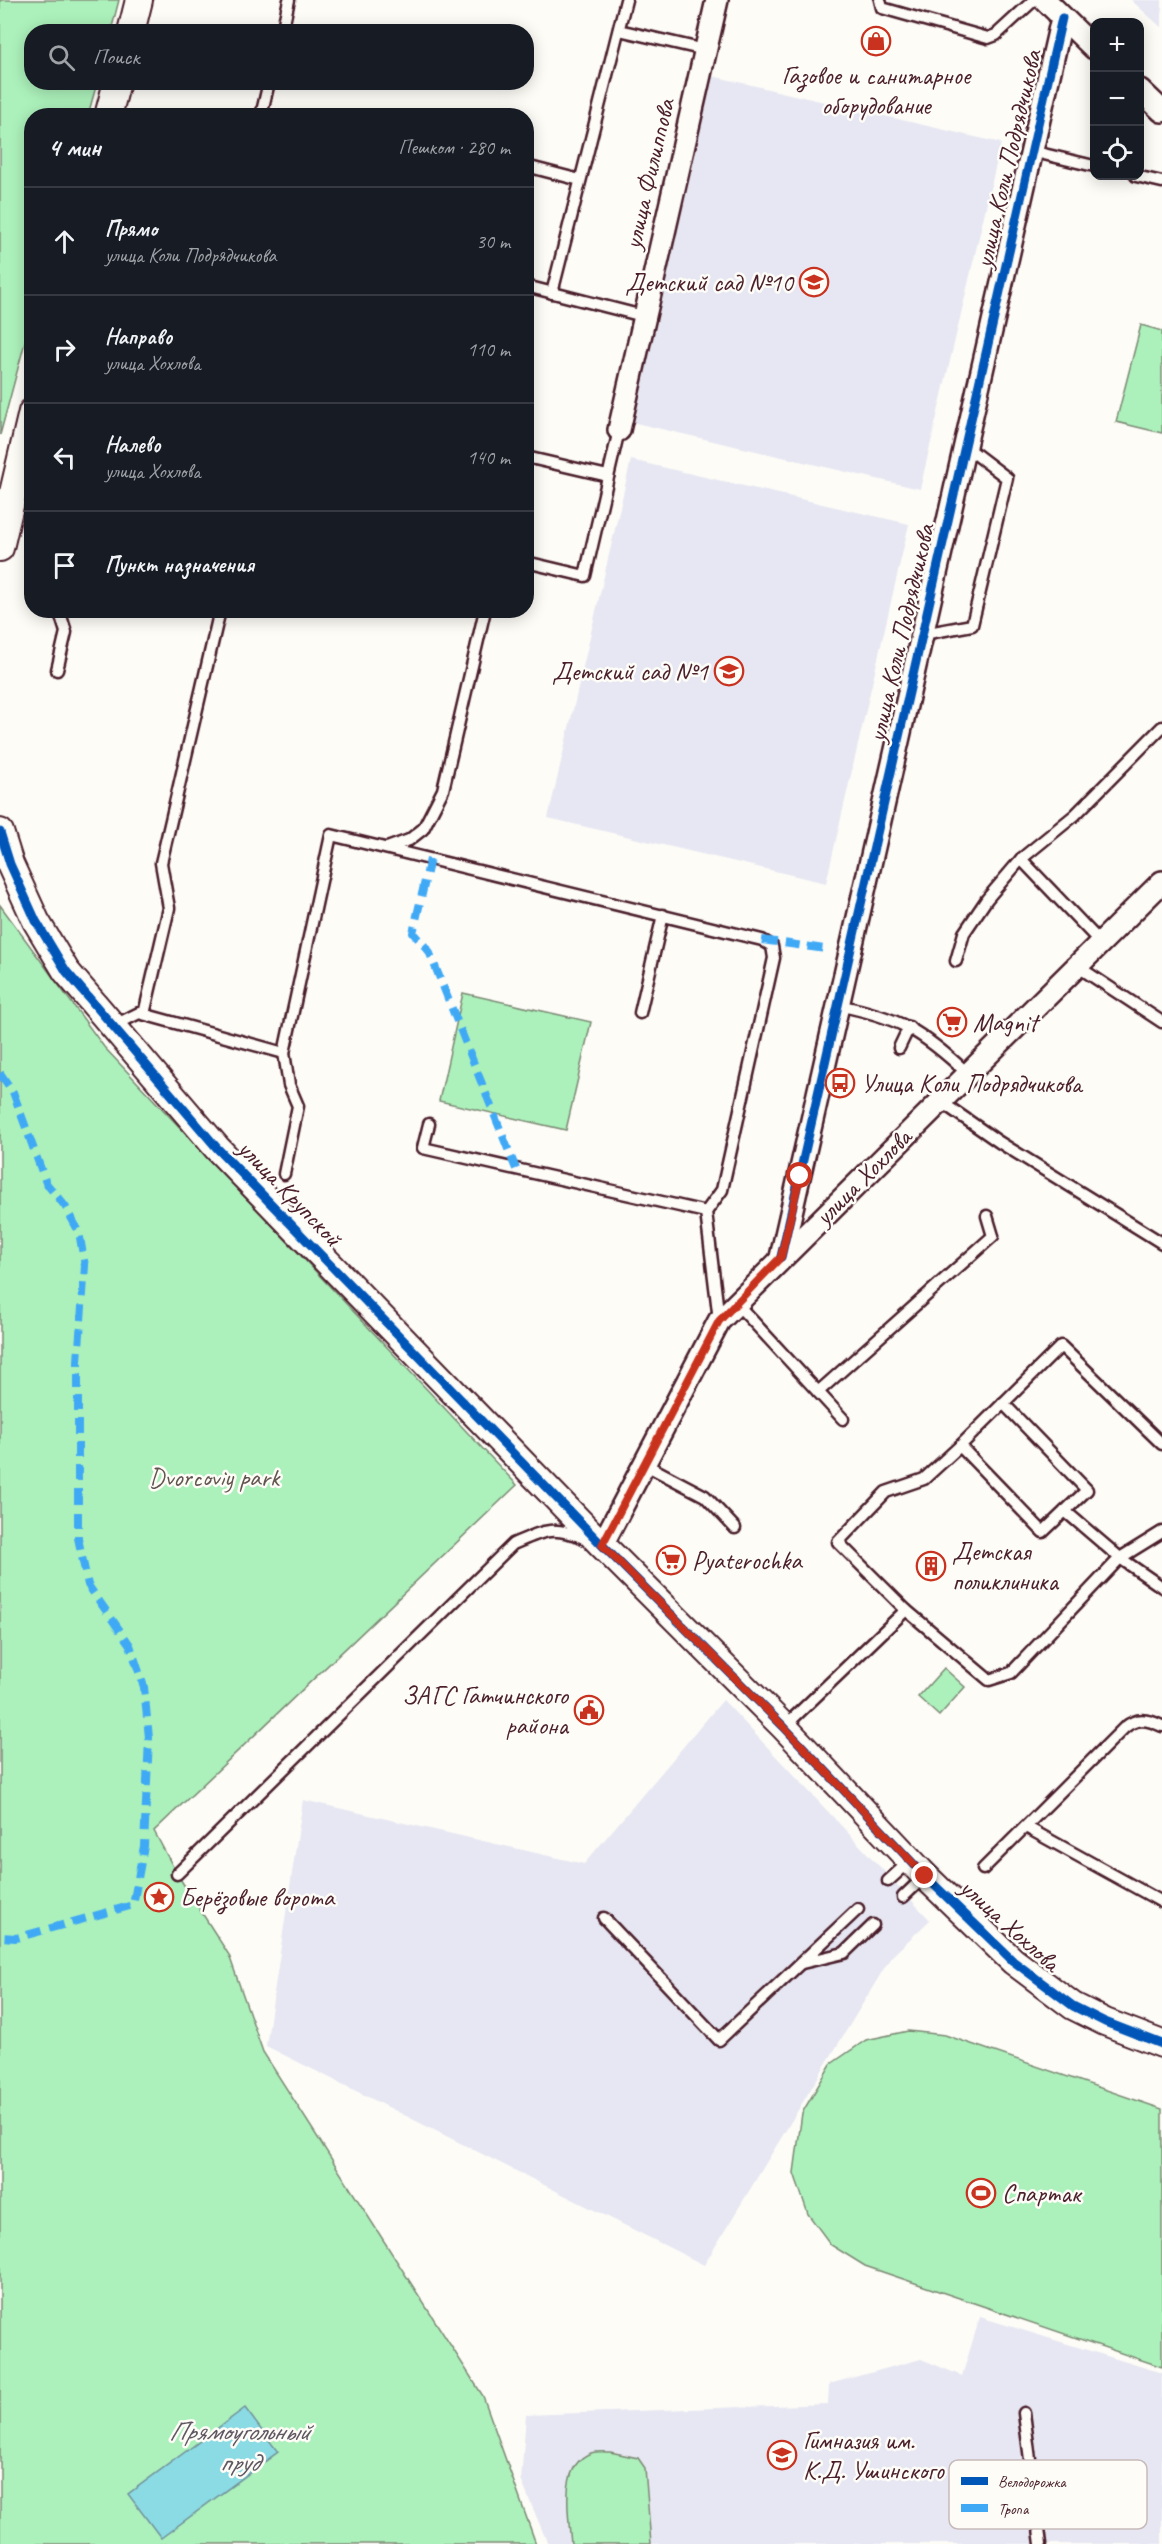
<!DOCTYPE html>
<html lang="ru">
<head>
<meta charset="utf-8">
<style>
  :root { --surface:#171b24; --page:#242831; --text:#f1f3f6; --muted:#9ea1a6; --line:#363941 }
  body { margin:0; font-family:Caveat,sans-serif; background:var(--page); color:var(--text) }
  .controls { position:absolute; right:18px; top:18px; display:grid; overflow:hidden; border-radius:12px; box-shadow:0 3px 15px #0003 }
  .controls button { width:54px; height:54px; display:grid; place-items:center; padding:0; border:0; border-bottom:2px solid var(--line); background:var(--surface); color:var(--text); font:30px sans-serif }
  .stop { position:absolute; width:18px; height:18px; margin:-14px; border:4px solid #c8321e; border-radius:50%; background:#fff }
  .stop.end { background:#c8321e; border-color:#fff; box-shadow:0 2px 6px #0008 }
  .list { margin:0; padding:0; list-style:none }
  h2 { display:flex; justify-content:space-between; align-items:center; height:78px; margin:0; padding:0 24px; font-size:26px }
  h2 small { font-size:20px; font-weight:400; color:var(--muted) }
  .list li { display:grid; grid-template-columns:39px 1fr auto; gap:18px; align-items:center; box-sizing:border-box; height:108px; padding:0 24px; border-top:2px solid var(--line) }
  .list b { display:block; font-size:22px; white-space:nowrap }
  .list p { margin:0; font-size:20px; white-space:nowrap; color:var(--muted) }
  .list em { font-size:20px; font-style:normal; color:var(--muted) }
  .icon { flex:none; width:33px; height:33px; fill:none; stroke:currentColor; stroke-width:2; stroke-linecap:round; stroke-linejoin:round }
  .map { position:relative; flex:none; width:1162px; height:2544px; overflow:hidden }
  .search { position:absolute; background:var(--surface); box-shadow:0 3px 15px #0003; left:24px; top:24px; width:510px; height:66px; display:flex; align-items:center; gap:15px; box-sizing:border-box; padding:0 21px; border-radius:24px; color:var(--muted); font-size:22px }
  .panel { position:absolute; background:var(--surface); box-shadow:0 3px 15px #0003; left:24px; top:108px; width:510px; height:510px; border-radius:24px }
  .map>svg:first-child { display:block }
  .built { fill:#e6e7f2 }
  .green { fill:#acf1bb; stroke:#7b8873; stroke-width:1.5 }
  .water { fill:#8bdbe4; stroke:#71909a; stroke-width:1.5 }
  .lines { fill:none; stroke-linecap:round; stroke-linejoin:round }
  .service-casing { stroke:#4a1f2b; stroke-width:15 }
  .minor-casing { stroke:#4a1f2b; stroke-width:26 }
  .tertiary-casing { stroke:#4a1f2b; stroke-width:30 }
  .service { stroke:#fdfcf7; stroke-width:10 }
  .minor { stroke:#fdfcf7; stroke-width:21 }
  .tertiary { stroke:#fdfcf7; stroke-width:26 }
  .quiet { stroke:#3fa9f5; stroke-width:8; stroke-dasharray:15 8; stroke-linecap:butt }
  .cycleway-casing { stroke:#fdfcf7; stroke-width:13 }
  .cycleway { stroke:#0057b8; stroke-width:9 }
  .route { stroke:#c8321e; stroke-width:8 }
  .labels { text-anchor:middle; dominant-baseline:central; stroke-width:5; stroke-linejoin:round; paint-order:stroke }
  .poi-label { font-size:26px; fill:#4a1f2b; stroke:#fdfcf7; text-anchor:start }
  .street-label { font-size:26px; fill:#4a1f2b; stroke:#fdfcf7 }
  .park-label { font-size:26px; fill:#62544f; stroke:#fdfcf7 }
  .water-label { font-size:27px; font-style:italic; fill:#5e5762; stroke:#fdfcf7 }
  .key { fill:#fdfcf7; stroke:#c7baba; stroke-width:1.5 }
  .key-label { font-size:16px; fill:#4a1f2b }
</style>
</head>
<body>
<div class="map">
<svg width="1162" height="2544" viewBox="0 0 1162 2544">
  <rect width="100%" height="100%" fill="#fdfcf7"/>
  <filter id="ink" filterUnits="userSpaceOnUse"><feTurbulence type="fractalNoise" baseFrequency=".0167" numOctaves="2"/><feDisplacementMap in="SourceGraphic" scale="12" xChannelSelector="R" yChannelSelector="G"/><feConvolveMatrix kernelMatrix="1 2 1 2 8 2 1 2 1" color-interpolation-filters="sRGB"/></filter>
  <g filter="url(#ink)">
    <!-- built -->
    <g class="built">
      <path d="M1131 0H1162V28Z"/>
      <path d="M708 75 1001 143 920 489 627 421Z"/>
      <path d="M631 460 909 524 826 883 548 818Z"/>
      <path d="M723 1700 930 1920 891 1957 704 2265 266 2046 303 1800 584 1864Z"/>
      <path d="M980 2317 1162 2373V2544H548L521 2480 526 2415 828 2404 829 2384 921 2359 962 2376Z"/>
    </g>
    <!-- green -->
    <g class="green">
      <path d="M0 0H119L111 31 32 32V82L97 83 88 115 32 116 31 320 0 435Z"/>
      <path d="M1141 325 1162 331V433L1116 422Z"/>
      <path d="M0 905 104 1047 517 1485 154 1831 177 1874 229 1955 263 2052 483 2396 536 2544H0Z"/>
      <path d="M463 993 591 1022 566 1130 439 1101Z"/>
      <path d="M944 1668 965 1687 939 1716 918 1697Z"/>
      <path d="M908 2031 945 2035 1162 2109V2367L865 2266 831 2245 808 2214 794 2173 802 2113 831 2064 866 2040Z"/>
      <path d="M610 2452 638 2458 645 2468 651 2544H571C569 2517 558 2465 591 2453 597 2451 605 2452 610 2452Z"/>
    </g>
    <!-- water -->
    <path class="water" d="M245 2408 278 2452 161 2538 128 2494Z"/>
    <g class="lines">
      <!-- service casing -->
      <g class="service-casing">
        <g id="service">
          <path d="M880 0 882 8 988 38 996 35 1034 0"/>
          <path d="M619 30 705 50"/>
          <path d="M282 32 289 0"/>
          <path d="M261 116 269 82"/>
          <path d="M1031 151 1094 166"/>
          <path d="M526 166 580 180"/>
          <path d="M1136 176 1162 182"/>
          <path d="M526 286 643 316"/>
          <path d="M552 293 626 0"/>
          <path d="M526 457 608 476"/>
          <path d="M526 562 585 576 619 430"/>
          <path d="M923 634 972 625 1007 478 965 446"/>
          <path d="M57 670 66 632 59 610"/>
          <path d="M387 848 409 840 423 829 443 790 485 610"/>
          <path d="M1021 859 1101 943"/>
          <path d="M956 961 964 933 987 899 1021 859 1075 815 1162 727"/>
          <path d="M1077 966 1162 1022"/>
          <path d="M837 1005C899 1017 922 1031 968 1074"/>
          <path d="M640 1013 663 915"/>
          <path d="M144 1014 169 908 161 863 220 610"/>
          <path d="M113 1026 139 1013 284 1053 331 835 762 940 772 946 774 958 722 1190 706 1212"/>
          <path d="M899 1048 909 1027"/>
          <path d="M284 1053 289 1085 298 1106 284 1174"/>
          <path d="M940 1101 999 1142 1162 1243"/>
          <path d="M429 1124 423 1148 706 1212 719 1320"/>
          <path d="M737 1304 843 1419"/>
          <path d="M818 1392 993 1236 987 1216"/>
          <path d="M1162 1444 1061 1346 960 1446 924 1479 886 1492 838 1542 906 1610 989 1680 1011 1673 1120 1558 1162 1532"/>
          <path d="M960 1446 1043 1532 1087 1490 1003 1403"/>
          <path d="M644 1464 705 1496 735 1528"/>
          <path d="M1065 1511 1120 1558 1162 1587"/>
          <path d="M784 1727 906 1610"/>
          <path d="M1026 1827 1162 1902"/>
          <path d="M983 1869 1124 1728C1137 1717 1147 1719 1162 1726"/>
          <path d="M177 1874 513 1544C543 1531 552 1525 584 1538"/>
          <path d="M888 1881 910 1861"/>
          <path d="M903 1897 925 1876"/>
          <path d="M604 1918 719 2040 858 1909"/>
          <path d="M802 1963 844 1953 873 1925"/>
          <path d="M1024 2413 1041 2544"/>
        </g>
      </g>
      <!-- minor casing -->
      <g class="minor-casing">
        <g id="minor">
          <path d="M1045 0 1094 48"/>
          <path d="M1140 90 1162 111"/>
          <path d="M619 430 717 0"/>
          <path d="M781 1257 1062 18"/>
          <path d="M602 1545 719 1321 1162 882"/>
        </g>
      </g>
      <!-- tertiary casing -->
      <g class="tertiary-casing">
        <g id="tertiary">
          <path d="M131 32 139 0"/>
          <path d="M108 116 117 82"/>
          <path d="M0 548 32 412"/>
          <path d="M0 832 10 864 36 921 66 971 217 1148 602 1545 784 1727 925 1876 1013 1961 1073 2006 1105 2022 1162 2044"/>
        </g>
      </g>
      <!-- service -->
      <use href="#service" class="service"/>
      <!-- minor -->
      <use href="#minor" class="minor"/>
      <!-- tertiary -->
      <use href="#tertiary" class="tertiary"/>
      <!-- quiet -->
      <g class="quiet">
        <path d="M430 859 413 933 429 951 516 1169"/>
        <path d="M762 940 825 949"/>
        <path d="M0 1073 13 1092 46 1183 65 1206 79 1232 85 1266 78 1361V1538L88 1585 130 1645 144 1687 149 1738 144 1846 133 1905 16 1938 0 1937"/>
      </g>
      <!-- cycleway casing -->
      <g class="cycleway-casing">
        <g id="cycleway">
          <path d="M0 832 10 864 36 921 66 971 217 1148 602 1545 784 1727 925 1876 1013 1961 1073 2006 1105 2022 1162 2044"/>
          <path d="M781 1257 1062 18"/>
        </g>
      </g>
      <!-- cycleway -->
      <use href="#cycleway" class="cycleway"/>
    </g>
  </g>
  <g class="lines" filter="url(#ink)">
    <!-- route -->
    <path class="route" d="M800 1176 781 1257 719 1321 602 1545 784 1727 925 1876"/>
  </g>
  <!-- icons -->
  <defs>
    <g id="shop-ring" transform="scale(1.5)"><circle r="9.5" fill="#fdfcf7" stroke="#c8321e" stroke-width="1.5"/><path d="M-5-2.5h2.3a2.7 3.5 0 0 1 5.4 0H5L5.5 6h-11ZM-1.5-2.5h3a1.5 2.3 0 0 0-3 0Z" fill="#c8321e"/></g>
    <g id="school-ring" transform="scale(1.5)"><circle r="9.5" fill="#fdfcf7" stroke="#c8321e" stroke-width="1.5"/><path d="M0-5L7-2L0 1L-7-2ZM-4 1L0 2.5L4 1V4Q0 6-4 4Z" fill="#c8321e"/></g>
    <g id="supermarket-ring" transform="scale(1.5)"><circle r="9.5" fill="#fdfcf7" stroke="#c8321e" stroke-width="1.5"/><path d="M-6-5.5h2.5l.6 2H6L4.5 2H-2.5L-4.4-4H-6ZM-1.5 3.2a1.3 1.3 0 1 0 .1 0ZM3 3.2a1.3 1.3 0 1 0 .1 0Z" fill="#c8321e"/></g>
    <g id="bus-ring" transform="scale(1.5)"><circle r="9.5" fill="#fdfcf7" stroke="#c8321e" stroke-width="1.5"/><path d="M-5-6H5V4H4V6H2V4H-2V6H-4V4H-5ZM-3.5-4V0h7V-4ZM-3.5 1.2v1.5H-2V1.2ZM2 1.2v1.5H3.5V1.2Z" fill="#c8321e"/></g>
    <g id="building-ring" transform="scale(1.5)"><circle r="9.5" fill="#fdfcf7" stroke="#c8321e" stroke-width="1.5"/><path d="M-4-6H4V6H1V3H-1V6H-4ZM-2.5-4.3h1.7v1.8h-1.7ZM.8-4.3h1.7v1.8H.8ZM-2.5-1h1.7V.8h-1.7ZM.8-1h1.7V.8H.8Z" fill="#c8321e"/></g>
    <g id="civic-ring" transform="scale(1.5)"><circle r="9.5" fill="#fdfcf7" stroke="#c8321e" stroke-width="1.5"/><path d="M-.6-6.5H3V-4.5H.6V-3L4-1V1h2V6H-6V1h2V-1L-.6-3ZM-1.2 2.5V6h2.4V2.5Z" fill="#c8321e"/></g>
    <g id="sight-ring" transform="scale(1.5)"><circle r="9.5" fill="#fdfcf7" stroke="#c8321e" stroke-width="1.5"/><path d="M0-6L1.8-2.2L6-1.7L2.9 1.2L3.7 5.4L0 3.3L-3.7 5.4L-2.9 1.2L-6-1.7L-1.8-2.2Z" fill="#c8321e"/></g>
    <g id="stadium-ring" transform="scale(1.5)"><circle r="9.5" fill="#fdfcf7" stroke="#c8321e" stroke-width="1.5"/><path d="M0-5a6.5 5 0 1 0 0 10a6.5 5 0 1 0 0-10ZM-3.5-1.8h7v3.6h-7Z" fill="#c8321e"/></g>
  </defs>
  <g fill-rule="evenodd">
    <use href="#shop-ring" x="876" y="41"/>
    <use href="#school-ring" x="814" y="282"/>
    <use href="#school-ring" x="729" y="671"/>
    <use href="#supermarket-ring" x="952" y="1022"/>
    <use href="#bus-ring" x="840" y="1083"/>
    <use href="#supermarket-ring" x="671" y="1560"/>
    <use href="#building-ring" x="931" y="1566"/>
    <use href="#civic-ring" x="589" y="1710"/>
    <use href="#sight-ring" x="159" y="1897"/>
    <use href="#stadium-ring" x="981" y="2193"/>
    <use href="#school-ring" x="782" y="2455"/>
  </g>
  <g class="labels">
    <!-- poi labels -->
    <g class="poi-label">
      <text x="876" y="75" text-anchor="middle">Газовое и санитарное<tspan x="876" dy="30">оборудование</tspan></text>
      <text x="793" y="282" text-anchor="end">Детский сад №10</text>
      <text x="708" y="671" text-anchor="end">Детский сад №1</text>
      <text x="973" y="1022">Magnit</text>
      <text x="861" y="1083">Улица Коли Подрядчикова</text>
      <text x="952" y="1551">Детская<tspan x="952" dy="30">поликлиника</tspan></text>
      <text x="692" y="1560">Pyaterochka</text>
      <text x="568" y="1695" text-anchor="end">ЗАГС Гатчинского<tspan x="568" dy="30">района</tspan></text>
      <text x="180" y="1897">Берёзовые ворота</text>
      <text x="1002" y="2193">Спартак</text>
      <text x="803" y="2440">Гимназия им.<tspan x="803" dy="30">К.Д. Ушинского</tspan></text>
    </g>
    <!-- street labels -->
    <g class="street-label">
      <text transform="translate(1008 159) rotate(-77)">улица Коли Подрядчикова</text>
      <text transform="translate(649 174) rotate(-77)">улица Филиппова</text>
      <text transform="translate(901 633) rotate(-77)">улица Коли Подрядчикова</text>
      <text transform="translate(863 1177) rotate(-45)">улица Хохлова</text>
      <text transform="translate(290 1193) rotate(46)">улица Крупской</text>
      <text transform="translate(1010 1925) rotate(42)">улица Хохлова</text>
    </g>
    <!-- park labels -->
    <g class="park-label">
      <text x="214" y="1477">Dvorcoviy park</text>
    </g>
    <!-- water labels -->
    <g class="water-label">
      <text x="239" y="2431">Прямоугольный<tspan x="239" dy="31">пруд</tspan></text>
    </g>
  </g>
  <!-- legend -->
  <rect x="949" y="2460" width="198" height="69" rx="9" class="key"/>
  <rect x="961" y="2477" width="27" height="8" fill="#0057b8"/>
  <rect x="961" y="2504" width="27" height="8" fill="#3fa9f5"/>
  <g class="key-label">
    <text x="998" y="2487">Велодорожка</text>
    <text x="998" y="2514">Тропа</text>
  </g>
</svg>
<div class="controls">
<button>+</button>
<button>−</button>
<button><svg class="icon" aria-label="locate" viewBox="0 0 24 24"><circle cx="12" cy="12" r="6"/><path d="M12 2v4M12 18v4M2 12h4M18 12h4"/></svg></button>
</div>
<div class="stop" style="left:800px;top:1176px"></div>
<div class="stop end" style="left:925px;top:1876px"></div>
<div class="search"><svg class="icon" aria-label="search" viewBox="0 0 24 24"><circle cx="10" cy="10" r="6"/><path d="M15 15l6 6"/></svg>Поиск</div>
<section class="panel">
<h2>4 мин<small>Пешком · 280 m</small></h2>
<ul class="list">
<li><svg class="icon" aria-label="ahead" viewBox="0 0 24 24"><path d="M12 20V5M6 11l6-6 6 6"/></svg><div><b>Прямо</b><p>улица Коли Подрядчикова</p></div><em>30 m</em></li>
<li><svg class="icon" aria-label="right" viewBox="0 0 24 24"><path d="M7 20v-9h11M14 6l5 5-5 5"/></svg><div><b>Направо</b><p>улица Хохлова</p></div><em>110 m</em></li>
<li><svg class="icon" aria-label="left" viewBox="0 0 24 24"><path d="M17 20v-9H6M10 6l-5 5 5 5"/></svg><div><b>Налево</b><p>улица Хохлова</p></div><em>140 m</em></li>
<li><svg class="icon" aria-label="arrive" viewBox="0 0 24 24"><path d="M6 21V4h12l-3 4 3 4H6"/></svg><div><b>Пункт назначения</b></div></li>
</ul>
</section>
</div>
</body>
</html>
